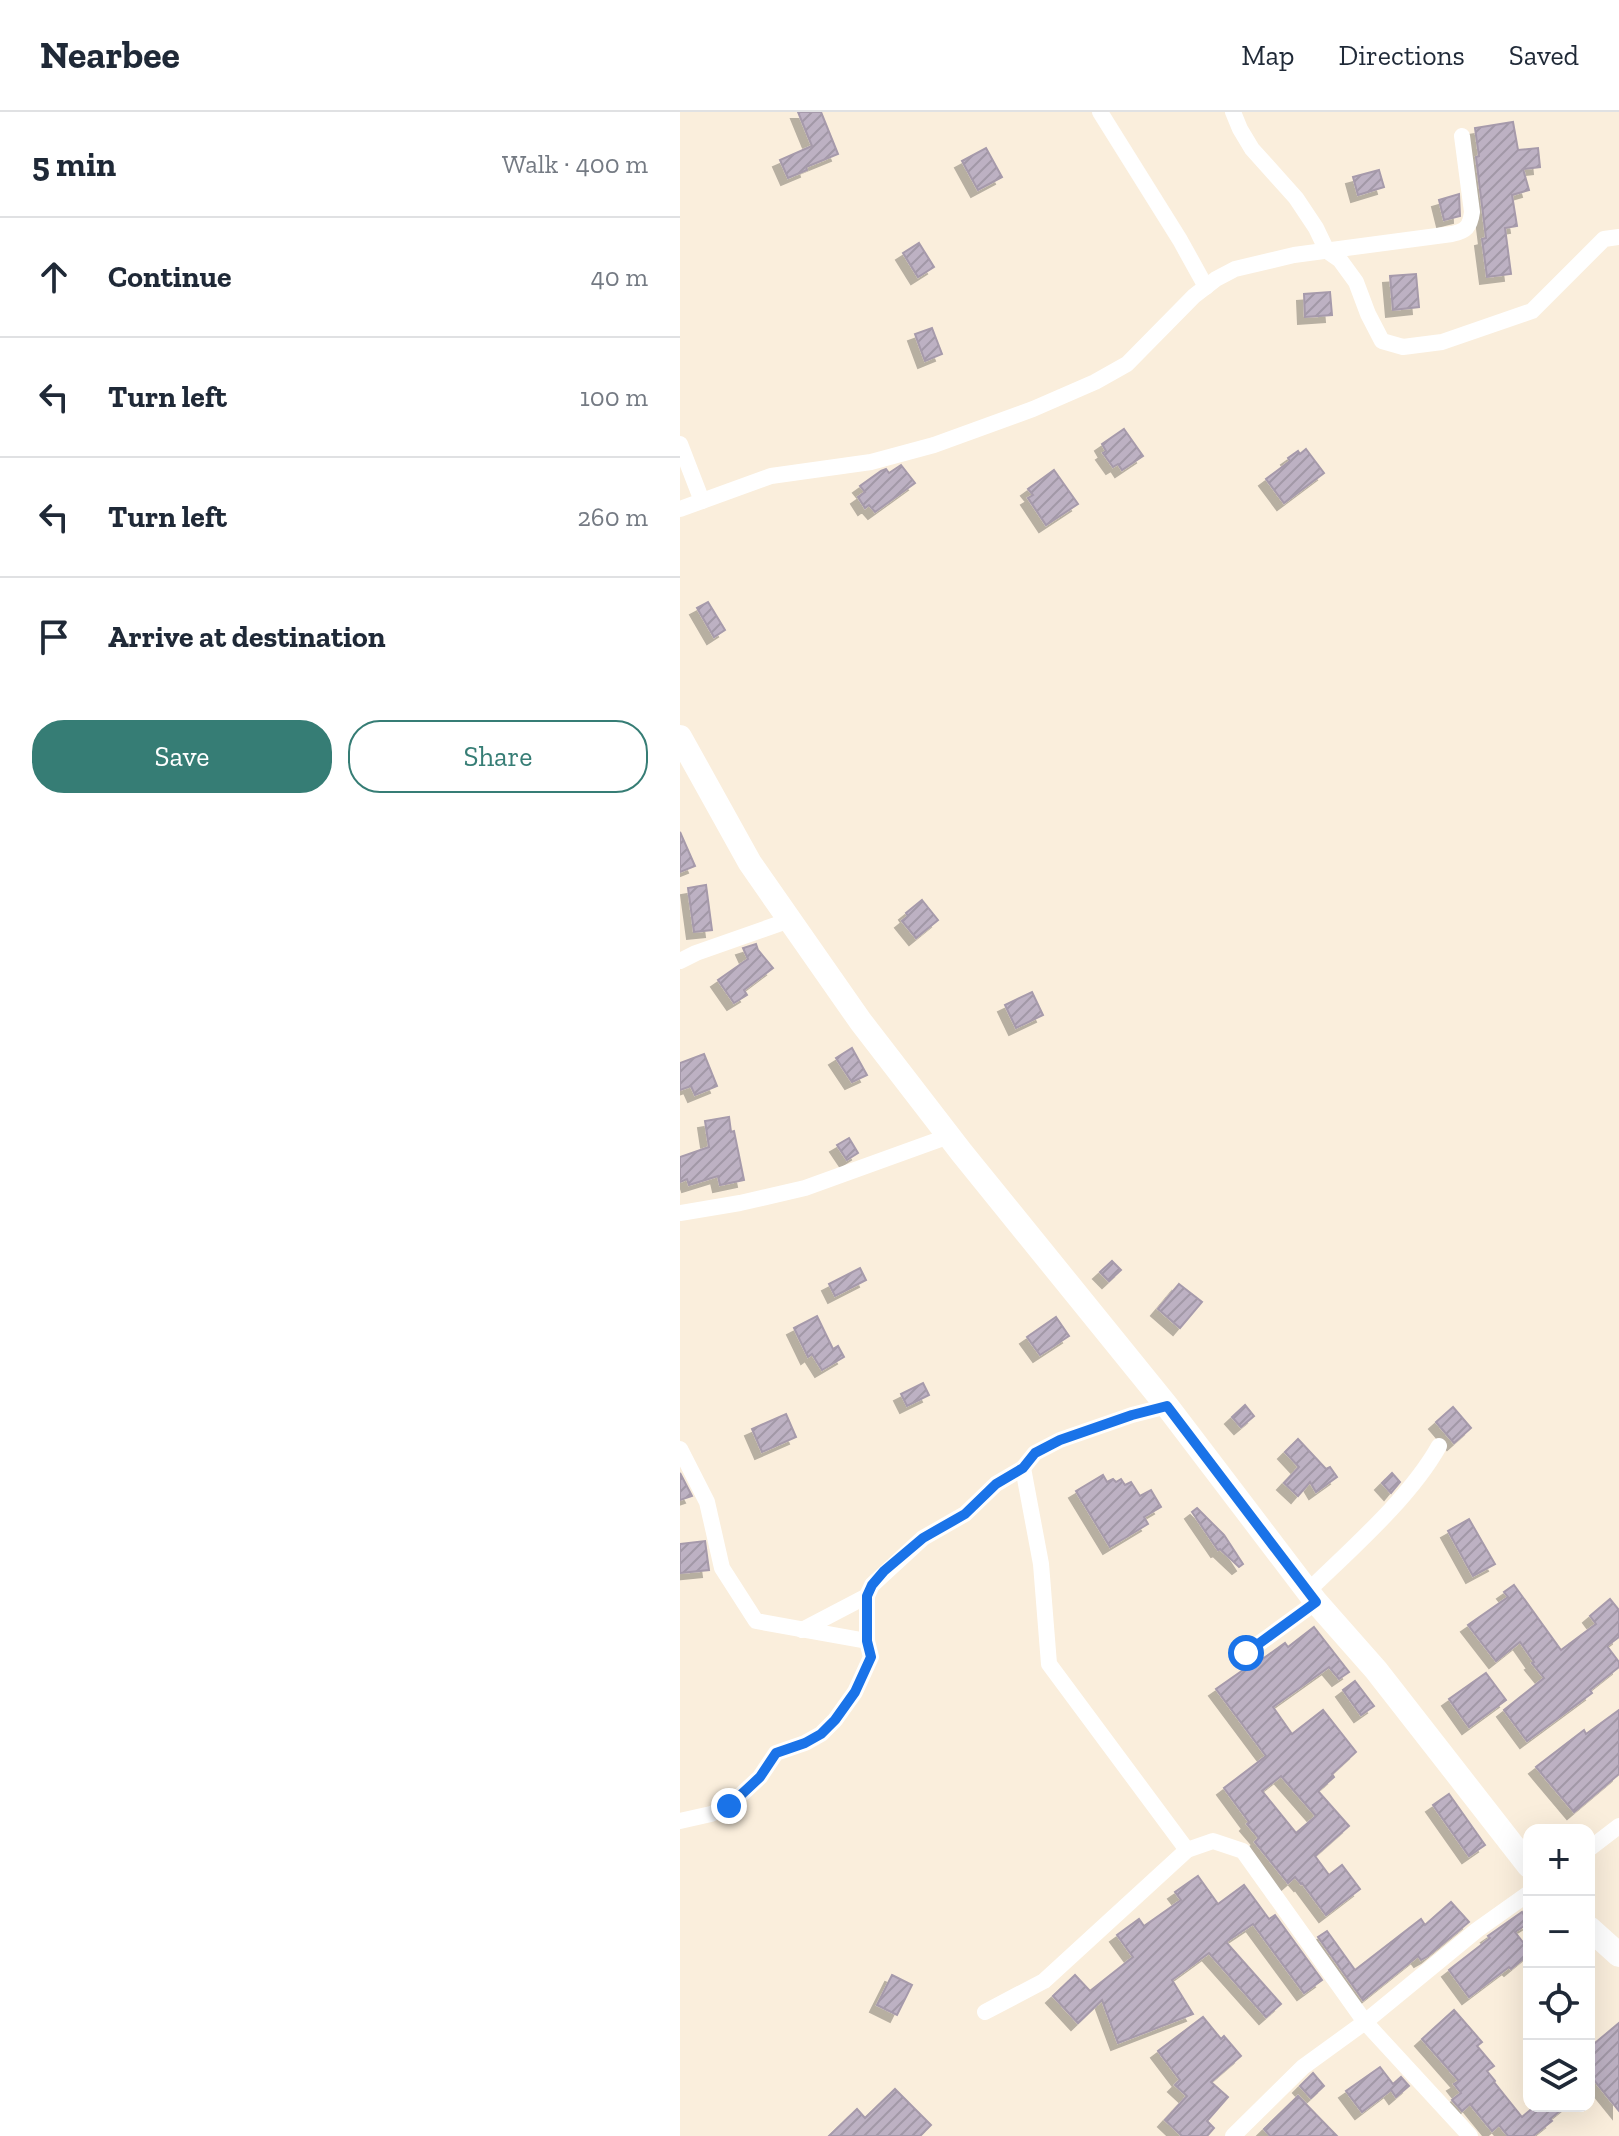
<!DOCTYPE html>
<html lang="en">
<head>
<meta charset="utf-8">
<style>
  :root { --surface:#fff; --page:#f2f2f3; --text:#1f2937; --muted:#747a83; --line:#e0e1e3; --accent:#367d75 }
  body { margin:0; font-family:"Zilla Slab",serif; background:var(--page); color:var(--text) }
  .controls { position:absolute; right:24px; bottom:24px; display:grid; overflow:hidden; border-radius:16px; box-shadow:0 8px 32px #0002 }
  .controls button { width:72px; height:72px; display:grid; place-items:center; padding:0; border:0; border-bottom:2px solid var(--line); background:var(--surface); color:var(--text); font:40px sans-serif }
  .stop { position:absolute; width:24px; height:24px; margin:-18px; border:6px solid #1a73e8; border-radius:50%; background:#fff }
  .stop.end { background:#1a73e8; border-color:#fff; box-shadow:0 2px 8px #0008 }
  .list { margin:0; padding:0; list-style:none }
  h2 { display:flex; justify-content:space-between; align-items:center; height:104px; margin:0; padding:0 32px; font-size:34px }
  h2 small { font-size:26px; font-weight:400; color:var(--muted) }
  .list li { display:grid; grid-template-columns:52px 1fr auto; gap:24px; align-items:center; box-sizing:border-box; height:120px; padding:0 32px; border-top:2px solid var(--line) }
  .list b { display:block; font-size:30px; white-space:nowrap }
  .list em { font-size:26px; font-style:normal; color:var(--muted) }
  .actions { display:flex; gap:16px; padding:24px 32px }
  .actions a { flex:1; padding:18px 0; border:2px solid var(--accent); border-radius:32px; text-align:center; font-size:28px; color:var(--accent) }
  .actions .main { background:var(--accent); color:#fff }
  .icon { flex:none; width:44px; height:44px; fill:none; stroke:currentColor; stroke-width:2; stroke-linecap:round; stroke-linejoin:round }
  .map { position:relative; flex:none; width:939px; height:2024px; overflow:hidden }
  header { display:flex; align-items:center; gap:48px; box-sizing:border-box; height:112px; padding:0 40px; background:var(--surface); border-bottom:2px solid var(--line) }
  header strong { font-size:38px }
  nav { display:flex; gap:44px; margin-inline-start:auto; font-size:28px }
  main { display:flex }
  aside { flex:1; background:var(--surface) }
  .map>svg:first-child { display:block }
  .building { fill:url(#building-hatch); stroke:#a69aab; stroke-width:2; fill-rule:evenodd; filter:url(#shadow) }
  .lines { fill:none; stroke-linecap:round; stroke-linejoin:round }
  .street { stroke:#fff; stroke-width:16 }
  .secondary { stroke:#fff; stroke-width:24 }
  .route { stroke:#1a73e8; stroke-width:10 }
</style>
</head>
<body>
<header>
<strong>Nearbee</strong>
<nav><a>Map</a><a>Directions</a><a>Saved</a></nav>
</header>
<main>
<aside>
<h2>5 min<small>Walk · 400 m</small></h2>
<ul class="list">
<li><svg class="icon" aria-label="ahead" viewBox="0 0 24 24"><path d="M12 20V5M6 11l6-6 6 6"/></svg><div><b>Continue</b></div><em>40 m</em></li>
<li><svg class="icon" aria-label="left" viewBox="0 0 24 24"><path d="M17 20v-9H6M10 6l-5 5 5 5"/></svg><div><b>Turn left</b></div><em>100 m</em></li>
<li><svg class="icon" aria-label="left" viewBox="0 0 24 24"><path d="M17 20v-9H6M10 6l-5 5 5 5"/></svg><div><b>Turn left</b></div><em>260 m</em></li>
<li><svg class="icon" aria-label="arrive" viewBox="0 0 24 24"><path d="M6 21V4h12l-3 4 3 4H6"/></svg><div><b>Arrive at destination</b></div></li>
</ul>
<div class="actions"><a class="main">Save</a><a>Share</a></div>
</aside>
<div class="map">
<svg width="939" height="2024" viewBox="0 0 939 2024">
  <defs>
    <pattern id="building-hatch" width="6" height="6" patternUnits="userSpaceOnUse" patternTransform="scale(2)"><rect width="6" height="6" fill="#bdb1c3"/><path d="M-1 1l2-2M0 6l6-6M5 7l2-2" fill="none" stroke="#a298a7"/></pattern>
    <filter id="shadow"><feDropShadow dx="-7" dy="7" stdDeviation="0" flood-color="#0004"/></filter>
  </defs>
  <rect width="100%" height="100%" fill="#faeedc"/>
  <!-- building -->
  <g class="building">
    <path d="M118 0H141L158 42 126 55 127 58 108 66 100 48 132 34Z"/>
    <path d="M833 10 838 38 858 36 860 55 843 57 849 78 832 83 837 114 825 116 831 162 807 165 802 127 806 126 796 45 799 44 795 16Z"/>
    <path d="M306 36 322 65 298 78 282 49Z"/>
    <path d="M699 58 704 75 678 83 673 65Z"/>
    <path d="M779 82 780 104 764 108 759 88Z"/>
    <path d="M239 131 254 155 238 165 223 141Z"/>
    <path d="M736 162 739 195 713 198 710 164Z"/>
    <path d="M650 180 652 203 625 205 624 182Z"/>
    <path d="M252 216 262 242 245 249 235 222Z"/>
    <path d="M444 317 463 344 442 358 438 352 433 355 423 341 426 339 422 332Z"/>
    <path d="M626 337 644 361 604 391 586 367 610 349 608 346 618 339 620 342Z"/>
    <path d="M221 353 235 371 195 400 189 393 185 396 178 385 185 380 180 374 201 359 206 357 209 361Z"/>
    <path d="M374 358 398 392 366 413 348 386 353 383 348 377Z"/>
    <path d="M28 490 45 518 34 525 17 496Z"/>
    <path d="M0 720 15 754 0 760Z"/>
    <path d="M26 773 32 818 14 820 8 776Z"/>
    <path d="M242 788 258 808 236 826 222 809 228 804 226 801Z"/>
    <path d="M76 832 78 838 93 856 64 878 67 883 54 891 38 868 68 847 63 836Z"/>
    <path d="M352 880 363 903 336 916 325 893Z"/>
    <path d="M172 936 187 963 172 970 156 946Z"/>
    <path d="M24 942 37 974 15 983 11 974 0 978V951Z"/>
    <path d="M49 1005 51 1020 54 1019 64 1068 40 1073 38 1064 9 1073 7 1067 0 1070V1045L29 1035 25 1009Z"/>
    <path d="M169 1026 178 1041 167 1048 157 1033Z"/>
    <path d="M432 1149 441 1158 429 1169 420 1160Z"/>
    <path d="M180 1156 186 1168 155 1184 149 1172Z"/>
    <path d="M499 1172 522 1190 500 1216 478 1197Z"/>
    <path d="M137 1204 153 1237 158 1234 164 1245 142 1258 132 1242 128 1245 114 1216Z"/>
    <path d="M376 1205 389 1224 360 1243 347 1225Z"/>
    <path d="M243 1271 249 1283 227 1294 221 1282Z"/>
    <path d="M565 1293 574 1304 561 1315 552 1305Z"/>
    <path d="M773 1295 791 1316 774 1331 756 1310Z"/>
    <path d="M106 1302 116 1325 82 1340 72 1317Z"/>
    <path d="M618 1327 646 1357 650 1355 657 1365 636 1380 630 1370 618 1384 604 1371 619 1355 605 1340Z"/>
    <path d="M0 1361 12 1384 0 1388Z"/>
    <path d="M712 1361 720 1370 711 1381 702 1371Z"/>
    <path d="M423 1363 427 1370 433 1367 436 1370 441 1367 445 1373 451 1370 460 1384 471 1378 481 1395 464 1405 468 1412 430 1435 396 1379Z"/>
    <path d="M517 1396 544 1423 563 1452 559 1455 540 1437 538 1438 512 1400Z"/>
    <path d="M789 1407 815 1452 793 1464 768 1419Z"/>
    <path d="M25 1429 29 1458 0 1461V1432Z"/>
    <path d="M834 1473 881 1538 916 1512 910 1504 930 1487 939 1498V1525L927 1534 939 1550V1555L910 1578 912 1581 847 1629 824 1598 864 1566 852 1551 854 1550 840 1530 816 1549 788 1513 828 1485 824 1480Z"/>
    <path d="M634 1515 669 1560 659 1567 649 1555 593 1595 612 1622 643 1598 676 1640 652 1662 654 1665 638 1679 669 1714 635 1744 649 1763 662 1753 680 1777 646 1803 622 1771 621 1772 615 1765 608 1771 575 1730 579 1726 567 1712 569 1710 544 1676 586 1644 536 1577 566 1556 567 1558 605 1531 608 1535ZM601 1664 636 1704 616 1721 582 1679Z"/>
    <path d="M806 1561 826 1588 789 1615 769 1587Z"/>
    <path d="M675 1569 694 1594 681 1603 663 1578Z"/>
    <path d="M939 1598V1662L894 1700 856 1655 904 1618 906 1622Z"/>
    <path d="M769 1682 805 1733 789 1744 753 1693Z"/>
    <path d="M518 1764 538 1792 564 1773 589 1807 595 1803 642 1868 624 1881 573 1812 546 1830 601 1892 586 1905 529 1841 492 1868 513 1902 438 1931 422 1888 398 1911 373 1884 395 1863 410 1879 453 1845 437 1823 459 1807 464 1814 501 1788 495 1780Z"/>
    <path d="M771 1790 789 1810 748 1844 741 1848 738 1844 683 1888 638 1825 647 1819 675 1858 741 1807 745 1813Z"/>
    <path d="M842 1800 849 1811 835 1820 849 1838V1842L831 1857 829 1855 789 1885 769 1858 810 1826 808 1824Z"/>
    <path d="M212 1863 232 1873 217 1903 197 1893Z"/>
    <path d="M774 1898 802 1930 797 1934 814 1954 807 1959 815 1969 814 1970 842 2005 855 1994H886L870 2007 872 2009 853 2024H828L819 2013 812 2019 790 1992 782 1999 772 1988 781 1981 774 1972 779 1969 742 1927Z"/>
    <path d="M523 1905 541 1927 544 1924 561 1944 531 1970 548 1985 527 2009 534 2016 527 2024H502L485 2008 507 1984 495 1973 500 1968 478 1939Z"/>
    <path d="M939 1911V1999L909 1962V1936Z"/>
    <path d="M700 1955 713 1972 721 1965 729 1974 716 1985 711 1978 682 2000 666 1979Z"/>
    <path d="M633 1961 644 1974 631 1986 620 1974Z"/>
    <path d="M215 1977 251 2013 240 2024H149L177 1997 185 2006Z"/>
    <path d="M618 1984 657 2024H590L584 2017Z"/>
  </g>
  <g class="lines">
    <!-- street -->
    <g class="street">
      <path d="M420 0 500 128 526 175"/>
      <path d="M553 0 560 17 572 37 616 86 636 116 647 139 660 148 676 170 688 202 702 229 723 235 762 230 852 199 924 127 939 125"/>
      <path d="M0 332 22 389"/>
      <path d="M0 397 91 364 191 350 254 333 353 297 415 270 447 252 514 184 536 167 555 157 614 143 772 122C786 119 790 115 792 100L782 24"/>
      <path d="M0 849 16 841 110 808"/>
      <path d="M0 1101 60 1091 125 1076 269 1024"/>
      <path d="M0 1337 27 1390 42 1456 76 1509 187 1529"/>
      <path d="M343 1356 361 1452 369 1552 507 1738"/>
      <path d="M628 1479C671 1437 730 1386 759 1334"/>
      <path d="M122 1518 187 1484"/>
      <path d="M566 1541 636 1490"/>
      <path d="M0 1709 31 1702 49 1694 80 1665 96 1641 125 1631 141 1622 155 1608 175 1580 191 1545 187 1529V1484L192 1473 243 1426 285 1402 316 1372 343 1356 355 1341 380 1328 452 1303 487 1294"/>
      <path d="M909 1737 939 1714"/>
      <path d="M305 1900 364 1869 507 1738 533 1729 563 1739 685 1910 790 2024"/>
      <path d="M553 2024 623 1955 685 1910 797 1818 849 1781"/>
    </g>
    <!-- secondary -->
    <g class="secondary">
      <path d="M0 625 70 751 181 910 282 1041 487 1294 636 1490 696 1558 849 1754"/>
      <path d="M909 1816 939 1843"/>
    </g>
  </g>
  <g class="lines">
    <!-- route -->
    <path class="route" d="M49 1694 80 1665 96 1641 125 1631 141 1622 155 1608 175 1580 191 1545 187 1529V1484L192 1473 204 1459 243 1426 285 1402 316 1372 343 1356 355 1341 380 1328 452 1303 487 1294 636 1490 566 1541"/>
  </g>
</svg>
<div class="controls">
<button>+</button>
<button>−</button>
<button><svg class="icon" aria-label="locate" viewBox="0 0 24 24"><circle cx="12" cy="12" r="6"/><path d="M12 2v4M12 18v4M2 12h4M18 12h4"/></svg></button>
<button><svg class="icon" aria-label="layers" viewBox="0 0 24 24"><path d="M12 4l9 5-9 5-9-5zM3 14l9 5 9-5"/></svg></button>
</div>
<div class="stop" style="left:566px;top:1541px"></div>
<div class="stop end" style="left:49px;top:1694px"></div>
</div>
</main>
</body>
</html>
